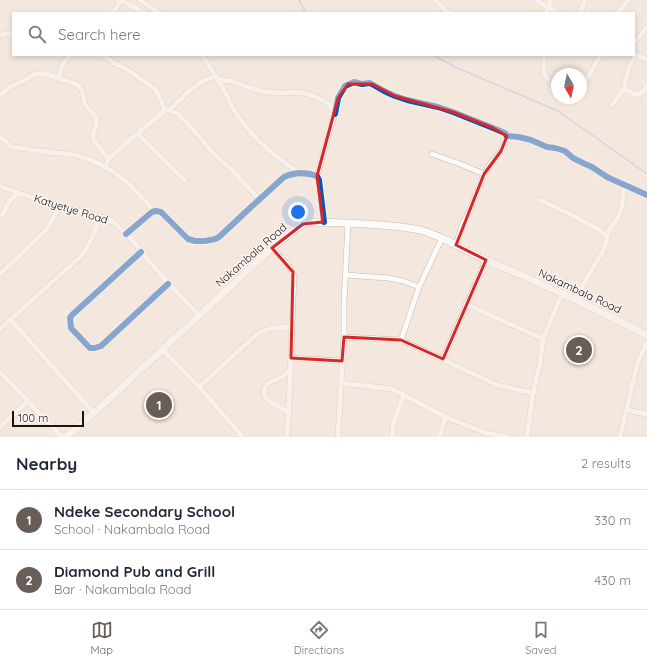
<!DOCTYPE html>
<html lang="en">
<head>
<meta charset="utf-8">
<style>
  :root { --surface:#fff; --page:#f6f6f7; --text:#1f2937; --muted:#747a83; --line:#e0e1e3; --accent:#685e57 }
  body { margin:0; font-family:Quicksand,sans-serif; background:var(--page); color:var(--text) }
  .compass { position:absolute; left:551px; top:68px; width:36px; height:36px; border-radius:50%; background:var(--surface); box-shadow:0 2px 6px #0003; rotate:171deg }
  .scale { position:absolute; left:12px; bottom:10px; width:72px; box-sizing:border-box; padding-left:4px; border:2px solid #1c140e; border-top:0; font-size:11px; line-height:14px; white-space:nowrap; color:#1c140e; -webkit-text-stroke:3px #fbf6f3; paint-order:stroke }
  .you { position:absolute; left:298px; top:212px; width:14px; height:14px; margin:-10px; border:3px solid #fff; border-radius:50%; background:#1a73e8; box-shadow:0 0 0 6px #1a73e833 }
  .badge { display:grid; place-items:center; width:26px; height:26px; border-radius:50%; background:var(--accent); color:#fff; font-size:13px; font-weight:700 }
  .pin { position:absolute; translate:-50% -50%; border:2px solid #fff; box-shadow:0 1px 4px #0006 }
  .list { margin:0; padding:0; list-style:none }
  h2 { display:flex; justify-content:space-between; align-items:center; height:52px; margin:0; padding:0 16px; font-size:17px }
  h2 small { font-size:13px; font-weight:400; color:var(--muted) }
  .list li { display:grid; grid-template-columns:26px 1fr auto; gap:12px; align-items:center; box-sizing:border-box; height:60px; padding:0 16px; border-top:1px solid var(--line) }
  .list b { display:block; font-size:15px; white-space:nowrap }
  .list p { margin:0; font-size:13px; white-space:nowrap; color:var(--muted) }
  .list em { font-size:13px; font-style:normal; color:var(--muted) }
  .icon { flex:none; width:22px; height:22px; fill:none; stroke:currentColor; stroke-width:2; stroke-linecap:round; stroke-linejoin:round }
  .map { position:relative; flex:none; width:647px; height:437px; overflow:hidden }
  .search { position:absolute; background:var(--surface); box-shadow:0 2px 6px #0003; left:12px; right:12px; top:12px; height:44px; display:flex; align-items:center; gap:10px; box-sizing:border-box; padding:0 14px; border-radius:0px; color:var(--muted); font-size:15px }
  .sheet { height:172px; background:var(--surface) }
  nav { display:flex; justify-content:space-around; align-items:center; box-sizing:border-box; height:56px; border-top:1px solid var(--line); background:var(--surface); font-size:11px; color:var(--muted) }
  nav a { display:grid; justify-items:center; gap:2px }
  nav .on { color:var(--accent) }
  .map>svg:first-child { display:block }
  .lines { fill:none; stroke-linecap:round; stroke-linejoin:round }
  .stream { stroke:#abbfec; stroke-width:1.5 }
  .minor-casing { stroke:#c5bab3; stroke-width:6 }
  .major-casing { stroke:#c5bab3; stroke-width:8 }
  .minor { stroke:#fdfbfa; stroke-width:5 }
  .major { stroke:#fdfbfa; stroke-width:7 }
  .cycleway-casing { stroke:#fbf6f3; stroke-width:8 }
  .cycleway { stroke:#0057b8; stroke-width:6 }
  .marked { fill:none; stroke:#d62828; stroke-width:3; stroke-linejoin:round }
  .labels { text-anchor:middle; dominant-baseline:central; stroke-width:3; stroke-linejoin:round; paint-order:stroke }
  .street-label { font-size:11px; fill:#1c140e; stroke:#fbf6f3 }
</style>
</head>
<body>
<div class="map">
<svg width="647" height="437" viewBox="0 0 647 437">
  <rect width="100%" height="100%" fill="#f4e7de"/>
  <g class="lines">
    <!-- stream -->
    <g class="stream">
      <path d="M299 0 306 13"/>
      <path d="M433 55 455 67 558 111 647 174"/>
    </g>
    <!-- minor casing -->
    <g class="minor-casing">
      <g id="minor">
        <path d="M118 0 127 3 144 13"/>
        <path d="M140 0 159 13"/>
        <path d="M435 0 445 10 450 13"/>
        <path d="M536 0 558 13"/>
        <path d="M113 13 121 0"/>
        <path d="M546 13 551 0"/>
        <path d="M580 13 585 0"/>
        <path d="M618 13 628 0"/>
        <path d="M0 35 13 33"/>
        <path d="M634 43 647 27"/>
        <path d="M634 53 647 60"/>
        <path d="M103 55 114 63 125 68 155 89 159 96 165 110"/>
        <path d="M202 55C210 68 219 80 226 94 229 99 231 105 234 110 250 136 275 157 300 173"/>
        <path d="M544 55V74L548 79"/>
        <path d="M58 78 63 64 70 55"/>
        <path d="M217 79 231 81 248 87 265 92 281 93 291 92 304 93 316 97 326 102 330 106 335 114 330 128 317 176"/>
        <path d="M581 86 590 74 600 55"/>
        <path d="M624 89C637 95 637 99 647 86"/>
        <path d="M0 96C6 88 14 85 23 81 27 79 31 75 36 74 46 72 54 77 63 80 69 81 75 83 80 87 85 93 82 98 85 104 88 110 94 112 96 118 99 125 92 131 93 139L108 159 106 167"/>
        <path d="M612 105 624 89 629 67 636 54"/>
        <path d="M169 110 178 114 198 135 214 154 233 171 259 199"/>
        <path d="M335 114 338 98 345 86 354 82 362 84 370 83 384 91 395 96 407 100 438 107 453 112 493 128 505 133 507 136 519 137 531 140 547 147 555 148 565 151 573 158 583 163 592 167 607 177 647 195"/>
        <path d="M138 134 185 181"/>
        <path d="M0 137 12 147C21 147 30 150 39 151 52 153 66 153 79 156 113 166 132 185 154 211"/>
        <path d="M432 154 460 164 484 174"/>
        <path d="M108 159 163 112 165 110H169L189 91 201 82 215 76"/>
        <path d="M0 186C35 200 72 209 108 219 126 230 138 248 151 263 166 281 182 298 199 315"/>
        <path d="M540 200 566 212 598 229 607 236"/>
        <path d="M0 216 3 214 10 200 18 193"/>
        <path d="M126 234 152 212 156 211 161 212 188 239 195 241H205L215 239 219 237 250 208 284 177C295 172 306 172 317 176L319 180 324 222"/>
        <path d="M456 245 463 223 469 212 484 174 491 163 501 151 507 136"/>
        <path d="M272 248C280 257 292 266 294 278 291 331 291 384 287 437"/>
        <path d="M141 252 72 315 70 318 71 328 90 348H95L101 346 168 284"/>
        <path d="M0 274 45 231 50 224 60 206"/>
        <path d="M345 275 388 278 403 281 419 287"/>
        <path d="M575 299 604 249 609 230 617 220 619 215 622 205 624 187 622 184"/>
        <path d="M466 304 543 339"/>
        <path d="M11 320 94 413"/>
        <path d="M0 329 80 257C91 244 94 233 100 217"/>
        <path d="M344 337 401 340 419 287 442 238"/>
        <path d="M401 340 497 385 533 393"/>
        <path d="M162 349 199 387 243 437"/>
        <path d="M291 358 342 361"/>
        <path d="M443 359 486 260"/>
        <path d="M0 372 62 437"/>
        <path d="M341 383 392 389 446 417 486 433 507 437"/>
        <path d="M199 387 257 334C268 327 279 328 291 327"/>
        <path d="M627 410 647 414"/>
        <path d="M288 412 267 400 264 394 265 387 268 383 282 377 290 370"/>
        <path d="M0 427 28 401"/>
        <path d="M338 437 341 383 344 337V303L348 223"/>
        <path d="M392 437 394 421 404 395"/>
        <path d="M439 437 446 417"/>
        <path d="M527 437 533 393 540 363 543 339 562 293"/>
        <path d="M620 437 631 390 638 362 647 342"/>
      </g>
    </g>
    <!-- major casing -->
    <g class="major-casing">
      <path id="major" d="M66 437 94 413 272 248 297 228 303 224 310 222 348 223 381 225 402 227 421 230 442 238 486 260 562 293 647 335"/>
    </g>
    <!-- minor -->
    <use href="#minor" class="minor"/>
    <!-- major -->
    <use href="#major" class="major"/>
    <!-- cycleway casing -->
    <g class="cycleway-casing">
      <g id="cycleway">
        <path d="M335 114 338 98 345 86 354 82 362 84 370 83 384 91 395 96 407 100 438 107 453 112 493 128 505 133 507 136 519 137 531 140 547 147 555 148 565 151 573 158 583 163 592 167 607 177 647 195"/>
        <path d="M126 234 152 212 156 211 161 212 188 239 195 241H205L215 239 219 237 250 208 284 177C295 172 306 172 317 176L319 180 324 222"/>
        <path d="M141 252 72 315 70 318 71 328 90 348H95L101 346 168 284"/>
      </g>
    </g>
    <!-- cycleway -->
    <use href="#cycleway" class="cycleway"/>
  </g>
  <!-- marked area -->
  <path d="M0 0H647V437H0ZM348 84H372L395 96 453 112 493 128 507 136 501 151 484 174 456 245 486 260 443 359 401 340 344 337 342 361 291 358 293 272 272 248 303 224 323 222 317 176 338 98Z" fill="#f4e7de" fill-opacity=".55" fill-rule="evenodd"/>
  <path class="marked" d="M348 84H372L395 96 453 112 493 128 507 136 501 151 484 174 456 245 486 260 443 359 401 340 344 337 342 361 291 358 293 272 272 248 303 224 323 222 317 176 338 98Z"/>
  <g class="labels">
    <!-- street labels -->
    <g class="street-label">
      <text transform="translate(71 209) rotate(17)">Katyetye Road</text>
      <text transform="translate(251 255) rotate(-41)">Nakambala Road</text>
      <text transform="translate(580 291) rotate(25)">Nakambala Road</text>
    </g>
  </g>
</svg>
<svg class="compass" viewBox="-18 -18 36 36"><path d="M0-13l5 13h-10z" fill="#e53935"/><path d="M0 13l5-13h-10z" fill="#747a83"/></svg>
<div class="scale">100 m</div>
<div class="you"></div>
<div class="pin badge" style="left:159px;top:405px">1</div>
<div class="pin badge" style="left:579px;top:350px">2</div>
<div class="search"><svg class="icon" aria-label="search" viewBox="0 0 24 24"><circle cx="10" cy="10" r="6"/><path d="M15 15l6 6"/></svg>Search here</div>
</div>
<section class="sheet">
<h2>Nearby<small>2 results</small></h2>
<ul class="list">
<li><span class="badge">1</span><div><b>Ndeke Secondary School</b><p>School · Nakambala Road</p></div><em>330 m</em></li>
<li><span class="badge">2</span><div><b>Diamond Pub and Grill</b><p>Bar · Nakambala Road</p></div><em>430 m</em></li>
</ul>
</section>
<nav>
<a class="on"><svg class="icon" aria-label="map" viewBox="0 0 24 24"><path d="M3 6l6-2 6 2 6-2v14l-6 2-6-2-6 2zM9 4v14M15 6v14"/></svg>Map</a>
<a><svg class="icon" aria-label="directions" viewBox="0 0 24 24"><path d="M12 3l9 9-9 9-9-9zM9 14v-3h6M13 9l2 2-2 2"/></svg>Directions</a>
<a><svg class="icon" aria-label="saved" viewBox="0 0 24 24"><path d="M7 4h10v16l-5-4-5 4z"/></svg>Saved</a>
</nav>
</body>
</html>
